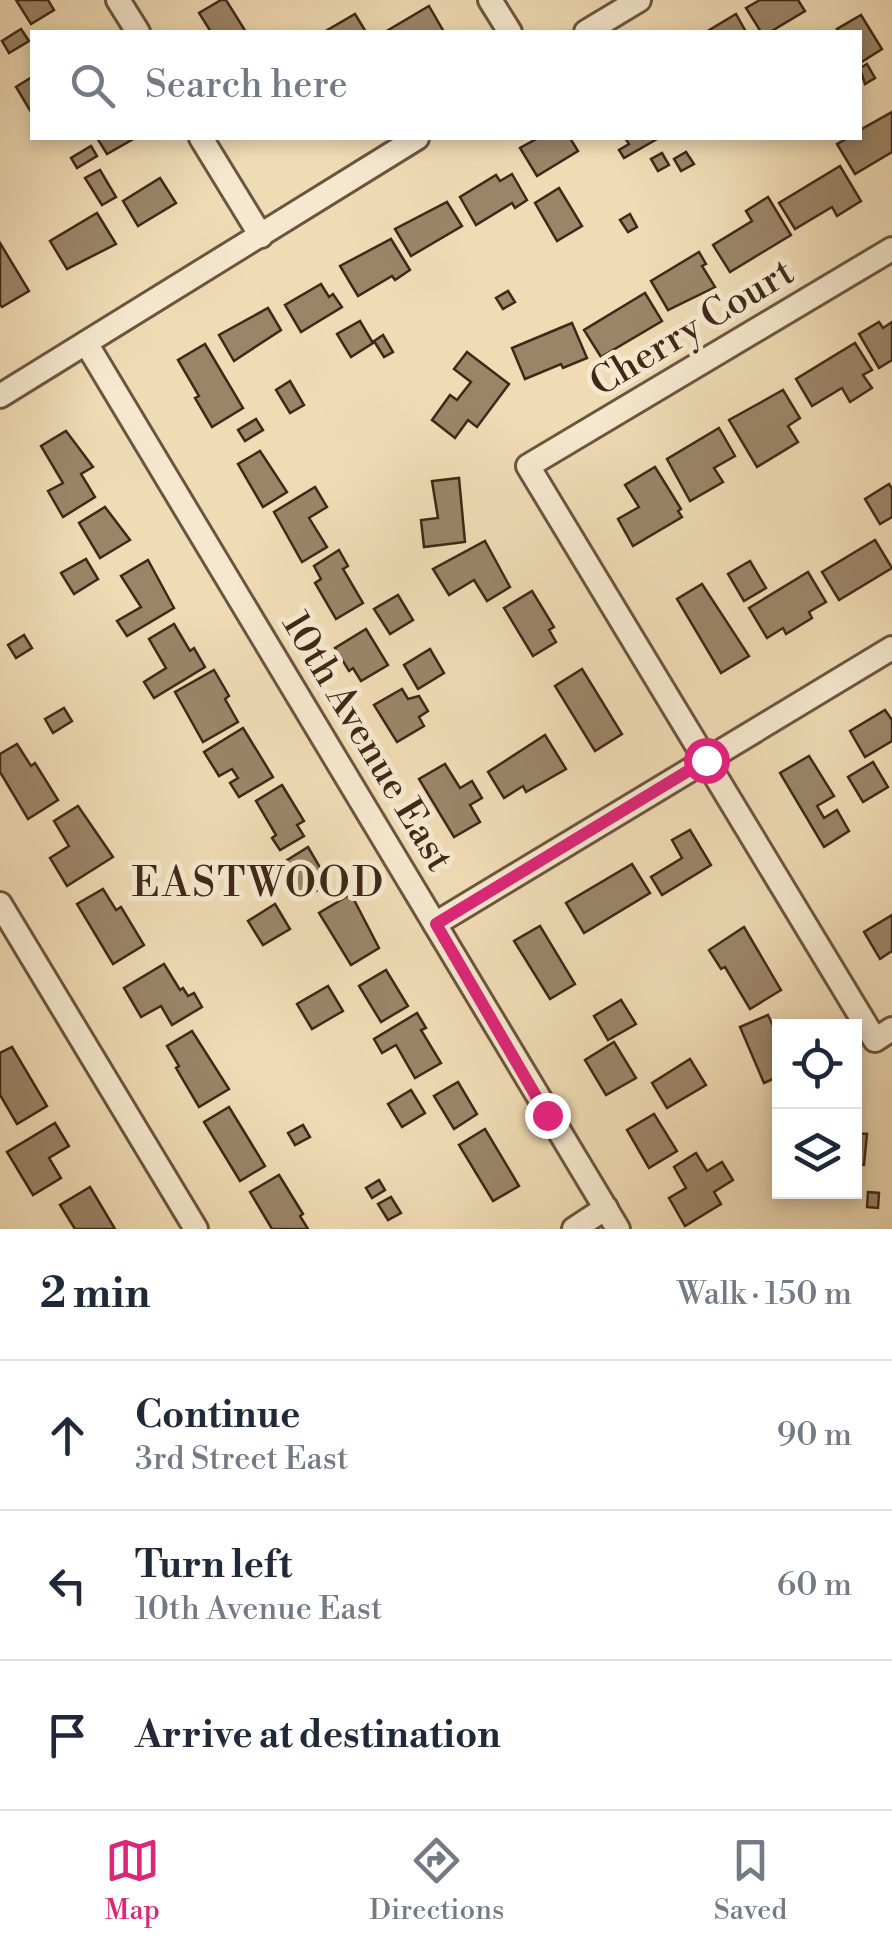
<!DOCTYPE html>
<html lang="en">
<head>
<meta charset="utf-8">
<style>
  :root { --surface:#fff; --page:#f2f2f3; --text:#1f2937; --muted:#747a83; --line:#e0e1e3; --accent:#db2777 }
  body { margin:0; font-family:"Libre Bodoni",serif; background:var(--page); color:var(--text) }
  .controls { position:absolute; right:30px; bottom:30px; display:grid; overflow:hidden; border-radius:0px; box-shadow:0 5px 15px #0003 }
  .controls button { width:90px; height:90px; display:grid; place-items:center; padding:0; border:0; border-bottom:2px solid var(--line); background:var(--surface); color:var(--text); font:50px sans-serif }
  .stop { position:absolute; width:30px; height:30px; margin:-22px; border:8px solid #db2777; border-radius:50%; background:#fff }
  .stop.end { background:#db2777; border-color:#fff; box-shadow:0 2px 10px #0008 }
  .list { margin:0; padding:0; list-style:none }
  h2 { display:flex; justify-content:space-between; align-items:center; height:130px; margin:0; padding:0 40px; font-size:42px }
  h2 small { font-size:32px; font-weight:400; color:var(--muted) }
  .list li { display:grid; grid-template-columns:65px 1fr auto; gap:30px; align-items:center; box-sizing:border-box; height:150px; padding:0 40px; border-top:2px solid var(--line) }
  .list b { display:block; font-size:38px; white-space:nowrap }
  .list p { margin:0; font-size:32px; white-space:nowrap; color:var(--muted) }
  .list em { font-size:32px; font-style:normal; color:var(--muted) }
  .icon { flex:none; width:55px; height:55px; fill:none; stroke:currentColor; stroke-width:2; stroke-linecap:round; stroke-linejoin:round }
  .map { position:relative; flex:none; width:892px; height:1229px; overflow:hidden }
  .search { position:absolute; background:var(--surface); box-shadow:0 5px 15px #0003; left:30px; right:30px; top:30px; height:110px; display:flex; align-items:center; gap:25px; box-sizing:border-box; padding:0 35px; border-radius:0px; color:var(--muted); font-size:38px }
  .sheet { height:580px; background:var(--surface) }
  nav { display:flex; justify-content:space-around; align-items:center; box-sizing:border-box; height:140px; border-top:2px solid var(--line); background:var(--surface); font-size:28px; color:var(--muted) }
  nav a { display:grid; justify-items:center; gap:5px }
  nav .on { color:var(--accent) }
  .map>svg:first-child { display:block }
  .building { fill:#9b8569; stroke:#402818; stroke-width:2.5 }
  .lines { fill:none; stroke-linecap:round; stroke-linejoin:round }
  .street-casing { stroke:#6c553f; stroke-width:28 }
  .street { stroke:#f5e8ce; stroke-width:22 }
  .route { stroke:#db2777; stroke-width:12 }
  .labels { text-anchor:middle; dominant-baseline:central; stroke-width:10; stroke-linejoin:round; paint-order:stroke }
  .street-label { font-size:38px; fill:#402818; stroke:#f5e8ce }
  .neighbourhood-label { font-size:40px; letter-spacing:2.5px; fill:#402818; stroke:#f5e8ce }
</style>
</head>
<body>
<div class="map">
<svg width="892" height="1229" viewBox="0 0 892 1229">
  <rect width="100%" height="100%" fill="#efdbb4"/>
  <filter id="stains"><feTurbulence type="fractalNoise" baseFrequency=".002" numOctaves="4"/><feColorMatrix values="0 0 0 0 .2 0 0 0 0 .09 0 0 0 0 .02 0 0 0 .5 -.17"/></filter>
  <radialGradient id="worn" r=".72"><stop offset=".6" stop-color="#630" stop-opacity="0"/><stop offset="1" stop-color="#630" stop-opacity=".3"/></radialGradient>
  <!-- building -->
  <g class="building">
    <path d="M16 0H48L54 10 31 24Z"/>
    <path d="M221 0H226L246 32H211L199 13Z"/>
    <path d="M760 0H798L805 11 770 32H761L746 8Z"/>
    <path d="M429 6 444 32H385Z"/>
    <path d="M355 14 366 32H324Z"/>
    <path d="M736 14 746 32H706Z"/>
    <path d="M861 15 882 49 860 63V32H839L837 29Z"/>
    <path d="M21 29 29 41 9 53 2 41Z"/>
    <path d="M867 64 875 78 865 84 860 68Z"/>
    <path d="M32 77V112H31L16 87Z"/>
    <path d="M892 112V152L855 174 837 144 848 138H860V130Z"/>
    <path d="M97 138H135L107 154Z"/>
    <path d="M538 138H570L578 151 537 176 520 148Z"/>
    <path d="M625 138H656L657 139 624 158 619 150 629 144Z"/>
    <path d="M91 146 97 156 77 168 71 158Z"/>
    <path d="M686 152 694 164 681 171 674 159Z"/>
    <path d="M662 153 669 165 658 171 651 159Z"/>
    <path d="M840 166 861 201 837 216 832 207 795 229 779 203Z"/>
    <path d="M100 170 116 197 102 205 85 178Z"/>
    <path d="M512 174 527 200 515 208 512 203 476 225 460 197 496 175 500 181Z"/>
    <path d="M160 178 176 203 138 226 123 201Z"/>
    <path d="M559 188 582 226 557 241 535 203Z"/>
    <path d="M768 197 791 235 730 272 713 245 752 221 746 211Z"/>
    <path d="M447 202 462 226 411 256 395 229Z"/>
    <path d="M97 213 116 244 67 269 50 241Z"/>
    <path d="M630 214 637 227 628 232 620 220Z"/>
    <path d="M391 239 410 270 395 280 392 276 358 296 340 266Z"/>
    <path d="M0 243 29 291 2 307 0 305Z"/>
    <path d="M699 252 706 264 702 266 715 287 668 310 651 281Z"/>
    <path d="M321 284 329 297 333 294 342 307 301 332 285 305Z"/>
    <path d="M508 291 515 302 503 309 496 298Z"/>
    <path d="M645 293 662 321 601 357 584 330Z"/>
    <path d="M268 308 281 330 234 361 219 335Z"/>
    <path d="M360 321 373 343 351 357 337 334Z"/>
    <path d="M879 322 883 328 892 322V360L879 368 859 334Z"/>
    <path d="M572 323 587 358 563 368 561 364 525 379 512 348Z"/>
    <path d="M383 335 393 352 384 357 374 341Z"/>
    <path d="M855 343 872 370 863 375 872 388 850 402 842 388 812 406 796 379Z"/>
    <path d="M205 344 243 408 212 427 195 398 199 396 178 360Z"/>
    <path d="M467 352 509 384 477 427 468 420 455 438 432 420 450 395 457 400 471 382 454 369Z"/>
    <path d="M290 381 304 405 290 413 276 390Z"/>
    <path d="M783 390 800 418 788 426 798 442 757 467 729 420Z"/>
    <path d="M256 419 263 430 245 441 238 430Z"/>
    <path d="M719 428 735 456 714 468 723 482 690 501 667 459Z"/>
    <path d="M66 431 93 467 81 474 95 497 63 517 48 491 63 483 41 446Z"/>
    <path d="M260 451 287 492 263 507 238 464Z"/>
    <path d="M655 467 681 509 678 511 682 517 633 546 618 519 639 507 625 485Z"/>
    <path d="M459 478 465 542 424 547 421 520 438 518 432 481Z"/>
    <path d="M889 484 892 489V517L880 524 865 499Z"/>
    <path d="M315 487 327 507 309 518 327 547 302 562 274 512Z"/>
    <path d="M105 507 130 540 100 558 79 523Z"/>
    <path d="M875 540 892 568 839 600 822 572Z"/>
    <path d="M485 541 510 587 487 601 474 580 449 595 433 569Z"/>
    <path d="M339 550 348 566 343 569 363 603 336 619 315 583 321 579 314 566Z"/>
    <path d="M86 559 98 579 74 594 61 573Z"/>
    <path d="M148 560 174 608 127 636 117 621 141 607 121 576Z"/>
    <path d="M750 561 766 588 744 601 728 574Z"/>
    <path d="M808 572 826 602 809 612 812 618 786 634 783 628 767 638 749 608Z"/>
    <path d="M702 584 749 656 721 673 677 599Z"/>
    <path d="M532 591 554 627 549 630 556 642 533 656 504 608Z"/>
    <path d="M398 595 413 620 390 634 374 609Z"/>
    <path d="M174 624 190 651 194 648 205 667 154 698 144 682 166 668 149 639Z"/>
    <path d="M366 629 388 665 361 681 353 668 349 671 335 648Z"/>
    <path d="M24 635 32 648 16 658 8 645Z"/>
    <path d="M430 649 444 673 418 689 404 665Z"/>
    <path d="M582 669 622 734 595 751 555 686Z"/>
    <path d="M214 670 229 696 225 699 238 722 203 742 175 692Z"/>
    <path d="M402 689 408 699 419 696 428 711 419 717 424 726 397 742 374 705Z"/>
    <path d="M64 708 72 721 53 733 45 719Z"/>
    <path d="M885 710 892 720V741L865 757 850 731Z"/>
    <path d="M243 728 273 777 239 797 230 783 238 778 232 769 219 776 204 752Z"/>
    <path d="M545 735 566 769 526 792 523 786 504 798 488 772Z"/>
    <path d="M17 744 31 766 35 763 58 800 28 819 0 772V754Z"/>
    <path d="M809 756 834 796 817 806 824 818 837 810 849 831 824 847 780 773Z"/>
    <path d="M873 762 888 787 863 802 848 777Z"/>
    <path d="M445 764 460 788 472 781 482 798 470 805 480 822 454 837 419 779Z"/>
    <path d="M282 785 304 821 297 825 304 836 280 850 272 838 276 835 256 801Z"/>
    <path d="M78 806 113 857 67 886 50 858 69 846 54 821Z"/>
    <path d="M690 830 711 865 662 895 651 877 682 858 672 840Z"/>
    <path d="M308 847 329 883 303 899 281 864Z"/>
    <path d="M632 864 650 893 584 933 566 903Z"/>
    <path d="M103 889 116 910 121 907 144 945 113 964 77 904Z"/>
    <path d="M351 894 379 948 351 965 319 913Z"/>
    <path d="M275 904 290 929 263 945 248 921Z"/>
    <path d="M892 915V951L880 959 864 932Z"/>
    <path d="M540 926 575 984 550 999 514 941Z"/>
    <path d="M744 927 781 990 750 1009 725 967 721 969 709 950Z"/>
    <path d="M164 964 180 990 183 988 188 996 194 993 202 1007 172 1025 161 1006 141 1017 124 988Z"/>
    <path d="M386 970 408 1006 381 1022 359 986Z"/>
    <path d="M328 986 343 1011 312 1029 297 1004Z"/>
    <path d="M621 1000 636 1024 608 1040 594 1016Z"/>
    <path d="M417 1013 426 1028 421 1030 441 1063 415 1078 396 1045 382 1053 374 1039Z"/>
    <path d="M768 1015 780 1041V1076L764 1083 740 1027Z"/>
    <path d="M192 1031 229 1089 199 1107 176 1068 179 1066 167 1046Z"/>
    <path d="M614 1042 636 1078 606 1095 585 1060Z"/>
    <path d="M12 1047 47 1106 17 1124 0 1095V1053Z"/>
    <path d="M690 1059 706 1085 667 1108 652 1083Z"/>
    <path d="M458 1082 477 1114 454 1129 434 1096Z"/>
    <path d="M411 1090 425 1113 402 1127 388 1104Z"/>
    <path d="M229 1107 265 1166 240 1181 204 1122Z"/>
    <path d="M654 1114 677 1151 649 1168 627 1130Z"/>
    <path d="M55 1123 69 1146 49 1158 61 1178 33 1195 7 1152Z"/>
    <path d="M303 1125 310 1137 295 1145 288 1133Z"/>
    <path d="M485 1129 519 1186 493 1201 459 1145Z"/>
    <path d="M854 1133 867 1134 864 1165 854 1164Z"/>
    <path d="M696 1153 707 1171 722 1162 733 1180 714 1192 721 1204 685 1226 669 1198 686 1188 674 1167Z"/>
    <path d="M279 1175 303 1214 300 1216 308 1229H272L250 1192Z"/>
    <path d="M379 1180 385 1190 372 1198 366 1188Z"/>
    <path d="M90 1187 115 1229H75L60 1205Z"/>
    <path d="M868 1192 879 1193 878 1208 867 1207Z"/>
    <path d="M391 1197 401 1213 388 1220 378 1204Z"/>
  </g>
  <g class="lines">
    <!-- street casing -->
    <g class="street-casing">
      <g id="street">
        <path d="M118 0 138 32"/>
        <path d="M490 0 510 32"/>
        <path d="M586 32 639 0"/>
        <path d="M201 138 261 236"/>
        <path d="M892 249 528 466 875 1040 892 1029"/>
        <path d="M86 343 618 1229"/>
        <path d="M0 396 417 138"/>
        <path d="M0 904 196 1229"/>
        <path d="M435 924 892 648"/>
        <path d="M574 1229 606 1208"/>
      </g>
    </g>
    <!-- street -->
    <use href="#street" class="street"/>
  </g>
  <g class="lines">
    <!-- route -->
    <path class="route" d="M547 1115 436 924 706 760"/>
  </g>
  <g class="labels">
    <!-- street labels -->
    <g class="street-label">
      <text transform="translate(692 328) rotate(-31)">Cherry Court</text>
      <text transform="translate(367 742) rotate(59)">10th Avenue East</text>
    </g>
    <!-- neighbourhood labels -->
    <g class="neighbourhood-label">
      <text x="259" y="884">EASTWOOD</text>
    </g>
  </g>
  <rect width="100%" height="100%" filter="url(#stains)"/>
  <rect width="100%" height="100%" fill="url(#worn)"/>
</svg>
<div class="controls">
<button><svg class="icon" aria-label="locate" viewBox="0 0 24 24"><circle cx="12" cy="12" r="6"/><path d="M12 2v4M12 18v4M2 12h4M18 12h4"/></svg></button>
<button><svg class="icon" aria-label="layers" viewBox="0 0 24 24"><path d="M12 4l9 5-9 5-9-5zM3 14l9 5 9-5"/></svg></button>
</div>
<div class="stop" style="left:706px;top:760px"></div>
<div class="stop end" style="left:547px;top:1115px"></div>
<div class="search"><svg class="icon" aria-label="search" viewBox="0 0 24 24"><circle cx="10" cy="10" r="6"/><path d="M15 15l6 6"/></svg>Search here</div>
</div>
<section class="sheet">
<h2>2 min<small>Walk · 150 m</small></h2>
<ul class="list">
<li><svg class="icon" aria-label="ahead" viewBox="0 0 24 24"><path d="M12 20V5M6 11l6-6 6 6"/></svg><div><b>Continue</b><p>3rd Street East</p></div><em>90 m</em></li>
<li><svg class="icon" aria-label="left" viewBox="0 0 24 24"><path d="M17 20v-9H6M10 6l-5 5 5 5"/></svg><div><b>Turn left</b><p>10th Avenue East</p></div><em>60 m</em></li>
<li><svg class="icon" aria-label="arrive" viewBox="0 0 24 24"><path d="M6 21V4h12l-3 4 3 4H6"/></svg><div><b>Arrive at destination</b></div></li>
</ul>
</section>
<nav>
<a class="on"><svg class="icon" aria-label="map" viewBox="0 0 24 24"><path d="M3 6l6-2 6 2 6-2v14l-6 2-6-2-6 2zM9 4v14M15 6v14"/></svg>Map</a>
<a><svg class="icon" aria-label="directions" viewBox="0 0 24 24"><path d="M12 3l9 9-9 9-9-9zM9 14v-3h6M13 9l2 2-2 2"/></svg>Directions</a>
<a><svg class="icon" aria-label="saved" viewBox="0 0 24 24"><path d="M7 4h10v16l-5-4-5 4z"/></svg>Saved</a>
</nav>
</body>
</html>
